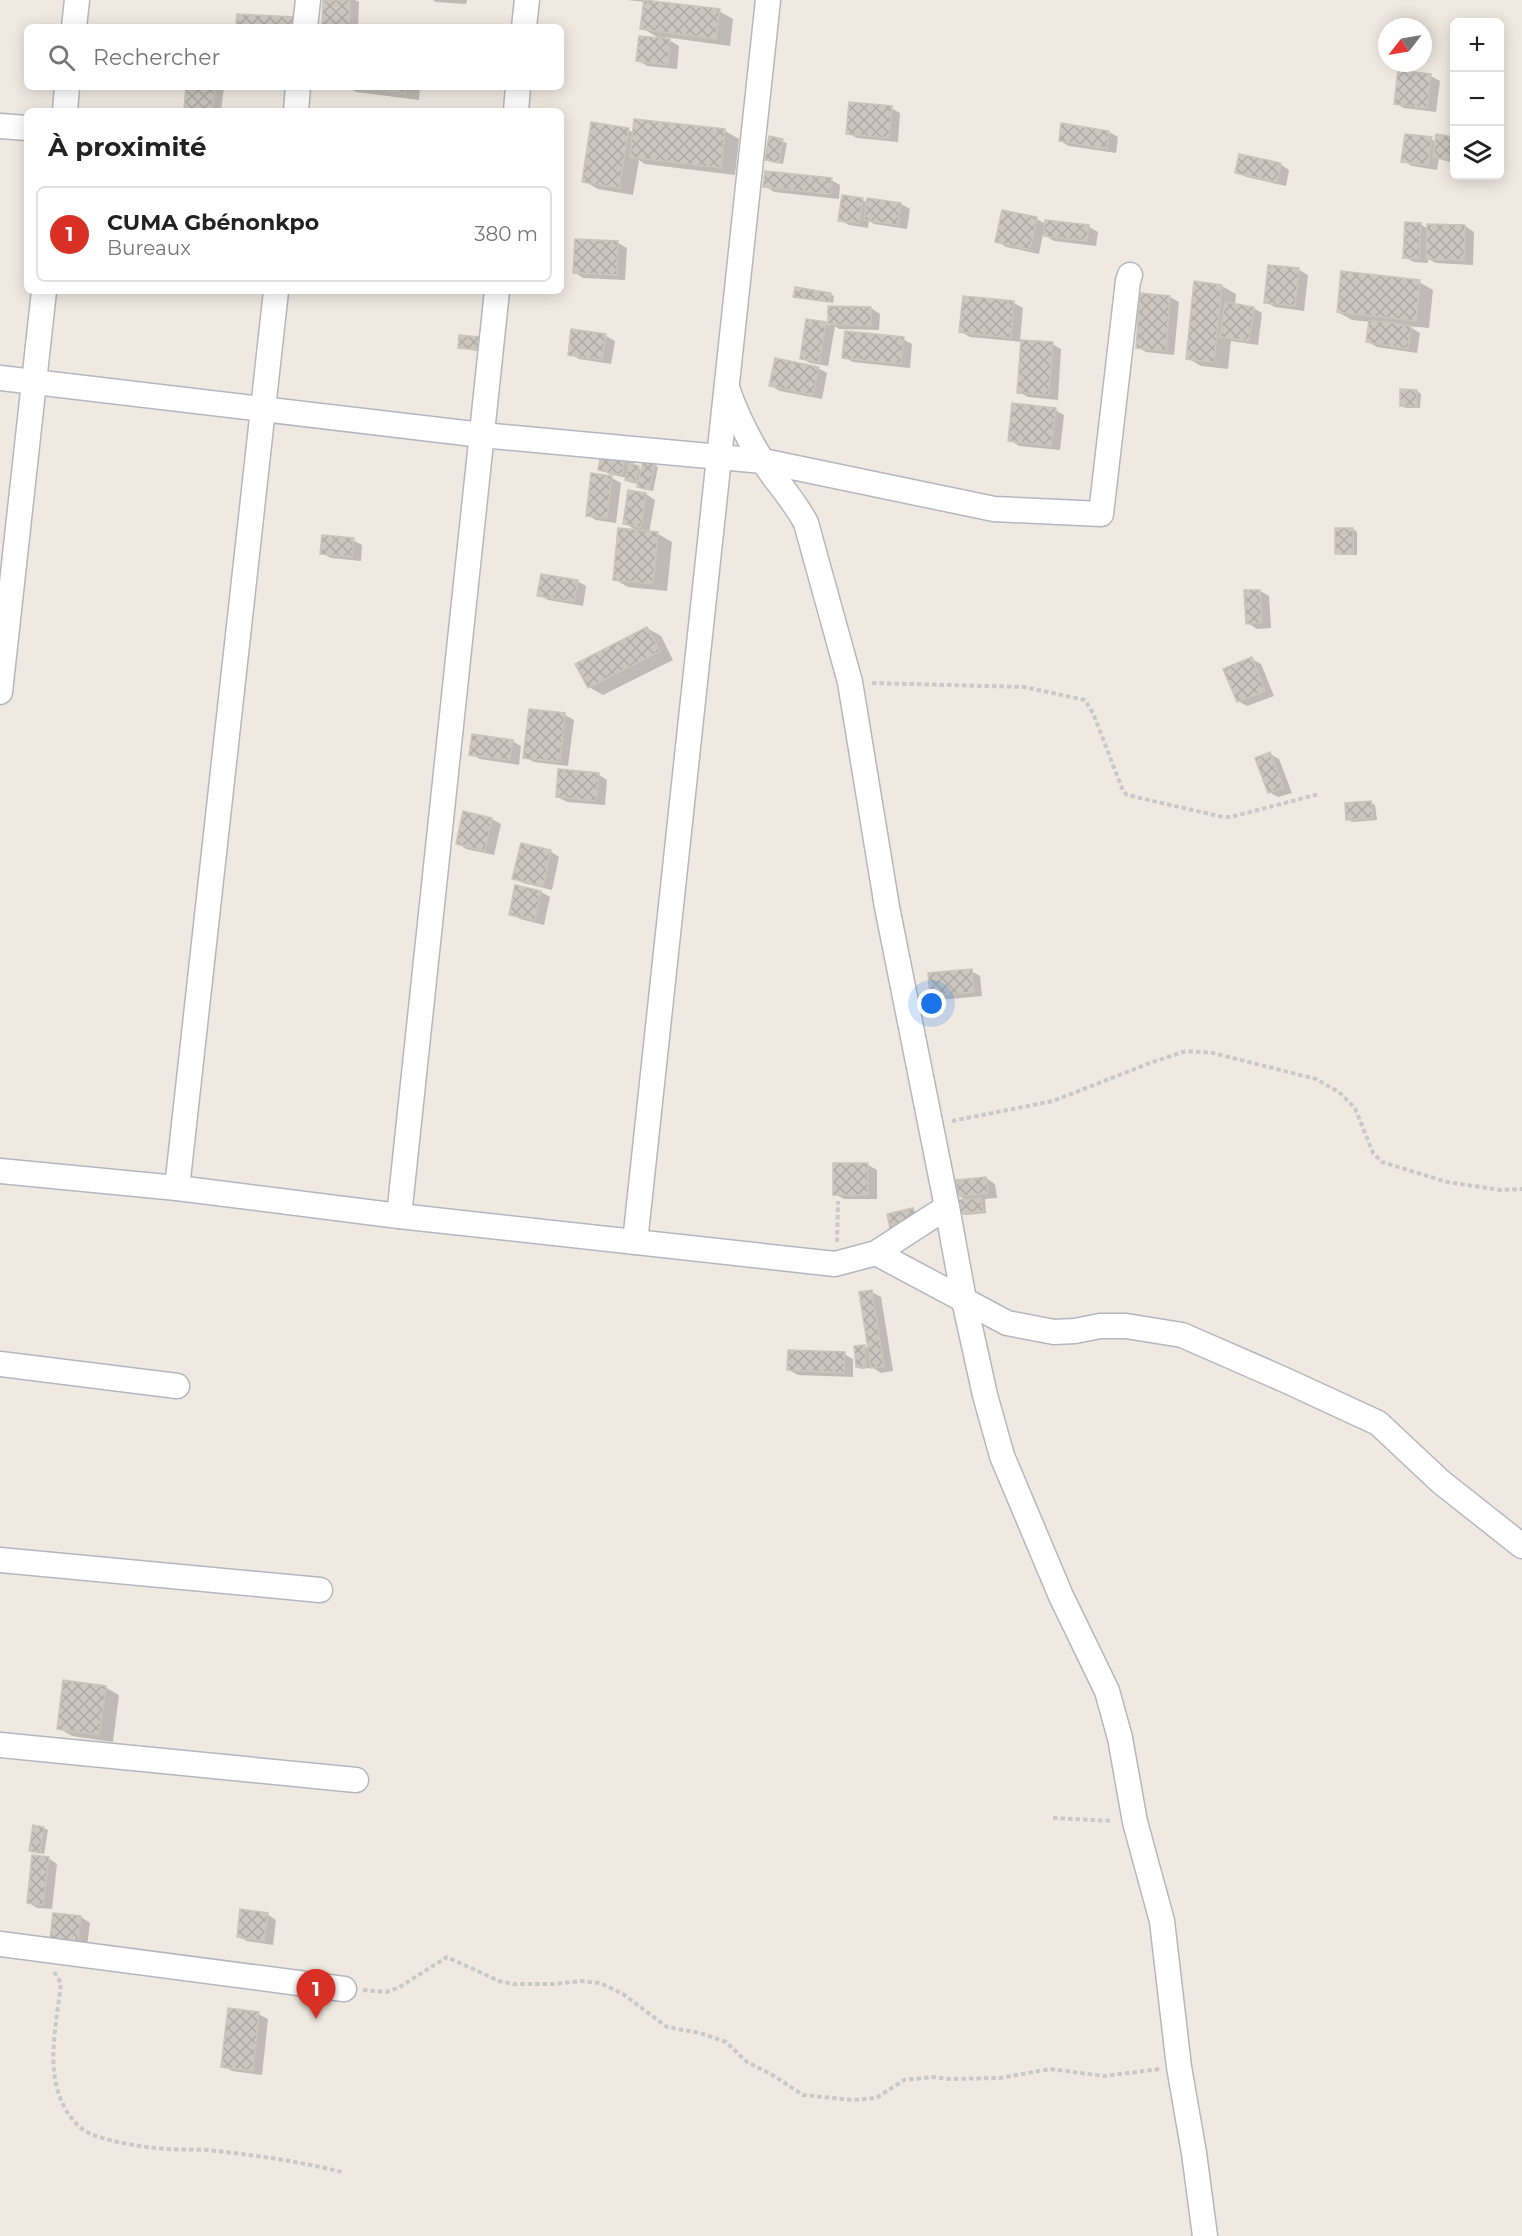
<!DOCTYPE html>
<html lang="fr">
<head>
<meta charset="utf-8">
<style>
  :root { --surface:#fff; --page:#f6f6f6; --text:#222; --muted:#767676; --line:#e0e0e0; --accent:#d93025 }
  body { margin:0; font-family:Montserrat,sans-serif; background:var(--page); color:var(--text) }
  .controls { position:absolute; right:18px; top:18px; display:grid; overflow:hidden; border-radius:9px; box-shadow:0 3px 15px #0003 }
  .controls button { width:54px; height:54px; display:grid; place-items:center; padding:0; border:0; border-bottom:2px solid var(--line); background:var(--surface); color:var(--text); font:30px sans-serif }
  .compass { position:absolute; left:1378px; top:18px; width:54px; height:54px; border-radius:50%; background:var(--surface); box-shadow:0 3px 15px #0003; rotate:239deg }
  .you { position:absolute; left:932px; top:1004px; width:21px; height:21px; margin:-15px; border:4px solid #fff; border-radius:50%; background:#1a73e8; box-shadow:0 0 0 9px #1a73e833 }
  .badge { display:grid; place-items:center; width:39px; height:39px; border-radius:50%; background:var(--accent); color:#fff; font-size:20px; font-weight:700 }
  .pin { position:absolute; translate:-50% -50px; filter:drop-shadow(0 2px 3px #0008) }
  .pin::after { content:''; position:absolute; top:32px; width:21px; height:18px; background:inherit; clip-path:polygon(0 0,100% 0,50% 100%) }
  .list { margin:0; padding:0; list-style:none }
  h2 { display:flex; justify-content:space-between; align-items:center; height:78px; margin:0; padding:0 24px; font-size:26px }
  h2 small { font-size:20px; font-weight:400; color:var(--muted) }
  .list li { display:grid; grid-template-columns:39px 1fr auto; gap:18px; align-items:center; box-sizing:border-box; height:96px; margin:0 12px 12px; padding:0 12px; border:2px solid var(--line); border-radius:9px }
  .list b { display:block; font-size:22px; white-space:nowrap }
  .list p { margin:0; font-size:20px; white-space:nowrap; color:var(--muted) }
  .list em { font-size:20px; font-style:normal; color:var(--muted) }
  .icon { flex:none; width:33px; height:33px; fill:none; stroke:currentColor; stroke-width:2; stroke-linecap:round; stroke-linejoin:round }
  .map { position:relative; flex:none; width:1522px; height:2236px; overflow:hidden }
  .search { position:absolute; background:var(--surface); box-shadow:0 3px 15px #0003; left:24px; top:24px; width:540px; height:66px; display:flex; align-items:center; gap:15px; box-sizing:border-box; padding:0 21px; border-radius:9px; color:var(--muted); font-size:22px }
  .panel { position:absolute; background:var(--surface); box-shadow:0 3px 15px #0003; left:24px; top:108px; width:540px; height:186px; border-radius:9px }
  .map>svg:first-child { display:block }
  .shadow { fill:#0003 }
  .building { fill:url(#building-cross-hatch); stroke:#cbc5ba; stroke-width:1.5 }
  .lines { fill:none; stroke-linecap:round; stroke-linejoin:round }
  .street-casing { stroke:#b4b7c1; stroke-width:27 }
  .path { stroke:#c9c9c9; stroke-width:4; stroke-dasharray:4.5 3; stroke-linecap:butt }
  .street { stroke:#fff; stroke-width:24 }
</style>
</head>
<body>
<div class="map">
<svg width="1522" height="2236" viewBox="0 0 1522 2236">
  <defs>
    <pattern id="building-cross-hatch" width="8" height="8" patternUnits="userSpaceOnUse" patternTransform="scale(1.5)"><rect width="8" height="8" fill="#cbc7bf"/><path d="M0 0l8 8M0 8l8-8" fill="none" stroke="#afaba4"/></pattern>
  </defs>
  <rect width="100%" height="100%" fill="#efe9e1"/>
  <!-- shadow -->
  <g class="shadow">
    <path d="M325 0H355L359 2 358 27H324Z"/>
    <path d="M433 0H467L466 4 436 2Z"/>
    <path d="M627 0H648L719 11 733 19 730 46 664 37 679 46 677 69 647 66 638 60 662 40 642 28 645 2Z"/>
    <path d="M1399 72 1431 76 1440 81 1436 112 1404 108 1395 103Z"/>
    <path d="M188 87H224L221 111H193L185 107Z"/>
    <path d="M348 87H420L419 100 356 92Z"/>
    <path d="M891 108 900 113 898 142 857 138 848 133Z"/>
    <path d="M635 120 725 131 739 139 735 175 645 164 639 160 633 195 598 189 584 181 628 130 634 133Z"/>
    <path d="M1062 125 1109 132 1118 137 1116 153 1069 146 1060 141Z"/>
    <path d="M1437 136 1454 138V163L1439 159 1437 170 1412 166 1403 161 1431 139 1436 142Z"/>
    <path d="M770 138 787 143 783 164 766 160Z"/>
    <path d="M1280 164 1289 170 1286 186 1246 177 1237 172Z"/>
    <path d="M831 180 840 185 839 199 774 192 765 186Z"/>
    <path d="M862 200 868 203 901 204 910 209 907 229 874 224 869 221 868 228 849 225 840 220Z"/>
    <path d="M1037 219 1046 224 1047 222 1089 227 1098 232 1096 246 1054 241 1043 234 1039 254 1006 247 997 241Z"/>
    <path d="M1420 224 1428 229 1465 226 1474 232 1473 265 1436 263 1428 259V263L1414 262 1404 257Z"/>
    <path d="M618 243 627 248 625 280 583 278 574 272Z"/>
    <path d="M1299 270 1308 275 1304 311 1275 307 1266 302Z"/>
    <path d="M1419 282 1433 290 1429 328 1408 326 1420 333 1417 353 1377 347 1368 342 1371 322 1352 320 1338 312Z"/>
    <path d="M1195 283 1222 286 1236 294 1235 305 1253 308 1262 313 1258 345 1231 341 1228 369 1201 366 1187 358Z"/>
    <path d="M830 294 834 296 833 303 795 296Z"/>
    <path d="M1142 295 1170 297 1179 302 1174 355 1146 352 1137 347Z"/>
    <path d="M1014 303 1023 308 1020 341 1052 344 1061 349 1058 400 1028 397 1019 392 1022 342 970 337 961 332Z"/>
    <path d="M830 307 871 308 880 314 879 330 839 329 835 326 828 366 810 363 801 358 825 323 830 326Z"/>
    <path d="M573 331 606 336 615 341 611 364 579 359 570 354Z"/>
    <path d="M478 338 482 341V352L460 348Z"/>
    <path d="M903 339 912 344 910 368 853 362 844 357Z"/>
    <path d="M818 368 827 373 822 399 780 391 771 386Z"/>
    <path d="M1417 391 1421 394 1420 408H1405L1401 405Z"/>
    <path d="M1055 410 1064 415 1060 450 1019 446 1010 440Z"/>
    <path d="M603 451 634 461 633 466 643 470 654 465 658 467 653 491 643 489 639 486V484L630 482 627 478 609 474 600 469Z"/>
    <path d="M612 478 621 483 616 523 596 520 587 515Z"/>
    <path d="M630 492 646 494 655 500 649 533 658 534 672 542 667 591 628 587 614 579 639 532 624 523Z"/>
    <path d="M1353 529 1357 532V555H1340L1336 553Z"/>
    <path d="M353 540 362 545 361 561 331 558 322 553Z"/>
    <path d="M577 581 586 586 583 606 548 600 539 595Z"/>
    <path d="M1260 591 1269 596 1271 628 1257 629 1248 623Z"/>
    <path d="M647 628 661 636 673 660 603 695 589 687Z"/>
    <path d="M1252 659 1261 664 1274 696 1247 706 1238 701Z"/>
    <path d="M565 715 574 720 568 766 534 762 525 757Z"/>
    <path d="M512 741 521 746 519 765 480 759 471 754Z"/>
    <path d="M1270 754 1279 759 1292 793 1278 797 1269 792Z"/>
    <path d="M598 774 607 780 605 805 567 802 558 797Z"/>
    <path d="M1371 803 1375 805 1377 820 1352 822 1348 819Z"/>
    <path d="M492 819 501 824 494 855 466 849 457 843Z"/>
    <path d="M550 851 559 857 552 890 523 883 514 878Z"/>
    <path d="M541 892 550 897 544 925 520 919 511 914Z"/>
    <path d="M971 971 980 976 982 996 940 1000 931 995Z"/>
    <path d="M868 1165 877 1170V1199H844L835 1194Z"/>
    <path d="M986 1178 995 1184 997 1198 985 1199 986 1213 965 1215 961 1213 967 1201 959 1196Z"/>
    <path d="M872 1292 881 1297 893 1371 881 1373 870 1366V1368L861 1369 857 1367 865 1347 870 1350Z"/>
    <path d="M844 1354 853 1359V1377L798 1375 789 1370Z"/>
    <path d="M105 1687 119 1695 113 1742 72 1736 58 1728Z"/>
    <path d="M44 1828 48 1830 44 1854 34 1852 30 1850Z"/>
    <path d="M48 1858 57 1864 52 1909 37 1908 28 1902Z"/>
    <path d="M267 1914 276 1920 273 1945 247 1941 238 1936Z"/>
    <path d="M81 1917 90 1923 87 1946 61 1943Z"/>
    <path d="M258 2014 268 2019 262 2075 232 2071 223 2066Z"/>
  </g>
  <!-- building -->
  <g class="building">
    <path d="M323 0H350L349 27H322Z"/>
    <path d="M644 0 720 9 716 39 640 29Z"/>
    <path d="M237 14 295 17V27H236Z"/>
    <path d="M639 36 670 39 668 65 636 61Z"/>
    <path d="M1398 70 1431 74 1427 108 1394 104Z"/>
    <path d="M186 87H215L212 111 184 108Z"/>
    <path d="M359 87H406L405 93Z"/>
    <path d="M849 102 892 106 889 138 846 134Z"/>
    <path d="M634 119 725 129 721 168 630 157Z"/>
    <path d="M591 122 629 128 619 188 582 182Z"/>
    <path d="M1061 123 1109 131 1107 149 1059 141Z"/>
    <path d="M1405 134 1432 137 1428 165 1401 162Z"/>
    <path d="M1436 134 1454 137V160L1433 157Z"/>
    <path d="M769 136 783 139 779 163 765 160Z"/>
    <path d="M1239 154 1281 163 1277 182 1235 173Z"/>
    <path d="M765 171 832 178 830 194 763 187Z"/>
    <path d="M842 195 863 198 859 223 838 221Z"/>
    <path d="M867 198 901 203 898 225 864 220Z"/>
    <path d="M1002 210 1037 217 1030 250 995 242Z"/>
    <path d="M1045 220 1089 225 1087 241 1044 236Z"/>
    <path d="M1405 222 1421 223 1419 259 1403 258Z"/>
    <path d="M1427 224 1465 225 1464 260 1426 259Z"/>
    <path d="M575 239 618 241 617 275 573 273Z"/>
    <path d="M1268 265 1299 268 1295 306 1264 303Z"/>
    <path d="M1341 271 1420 280 1416 321 1337 312Z"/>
    <path d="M1194 281 1222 285 1214 362 1186 359Z"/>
    <path d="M795 287 831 293 829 302 793 297Z"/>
    <path d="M1140 293 1170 296 1166 351 1136 348Z"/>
    <path d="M963 296 1014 301 1011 338 959 332Z"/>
    <path d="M1225 302 1254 307 1249 341 1220 337Z"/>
    <path d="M828 306 871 307V326L828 324Z"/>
    <path d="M806 319 826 322 819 362 800 359Z"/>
    <path d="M1369 320 1411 326 1408 349 1366 342Z"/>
    <path d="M571 329 606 334 602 360 568 355Z"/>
    <path d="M845 331 904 337 901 364 842 358Z"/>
    <path d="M459 335 479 337 478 350 458 348Z"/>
    <path d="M1021 340 1053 342 1049 395 1017 393Z"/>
    <path d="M775 358 819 367 813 395 769 386Z"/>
    <path d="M1400 389 1417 390V407L1400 406Z"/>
    <path d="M1012 403 1056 408 1051 446 1008 441Z"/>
    <path d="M602 449 626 454 622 475 598 470Z"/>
    <path d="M643 461 655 464 649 490 637 487Z"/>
    <path d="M629 463 639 466 635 483 625 480Z"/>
    <path d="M591 473 612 476 607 518 586 516Z"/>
    <path d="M628 490 646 493 641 527 623 524Z"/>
    <path d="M618 528 658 532 653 584 613 580Z"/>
    <rect x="1335" y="528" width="18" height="26"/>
    <path d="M322 535 354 538 352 557 320 554Z"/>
    <path d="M541 574 578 580 574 602 537 596Z"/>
    <path d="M1244 590H1260L1262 623 1246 624Z"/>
    <path d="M647 627 660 651 588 688 575 664Z"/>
    <path d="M1252 657 1265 691 1237 702 1223 669Z"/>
    <path d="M529 709 565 713 560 762 523 758Z"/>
    <path d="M472 734 513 740 510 760 469 755Z"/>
    <path d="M1270 752 1284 788 1268 793 1255 758Z"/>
    <path d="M558 769 599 773 596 801 556 797Z"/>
    <path d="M1371 801 1373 818 1346 820 1345 803Z"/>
    <path d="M463 811 492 818 485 851 456 844Z"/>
    <path d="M521 843 551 850 543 886 512 879Z"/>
    <path d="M515 885 541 891 535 920 509 915Z"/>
    <path d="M972 969 974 992 930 996 928 973Z"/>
    <rect x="833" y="1163" width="35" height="32"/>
    <path d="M986 1177 988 1193 957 1197 956 1180Z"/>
    <path d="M981 1198 983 1211 960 1214 958 1200Z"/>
    <path d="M913 1208 917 1222 890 1228 887 1214Z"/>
    <path d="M872 1290 884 1367 871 1368 859 1292Z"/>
    <path d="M865 1345 866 1367H856L854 1346Z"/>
    <path d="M788 1350 845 1352 844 1373 787 1370Z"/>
    <path d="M63 1680 106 1686 99 1735 57 1729Z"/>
    <path d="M33 1825 44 1827 40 1853 29 1851Z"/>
    <path d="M32 1855 49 1857 43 1905 27 1903Z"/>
    <path d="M240 1909 268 1913 264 1941 237 1937Z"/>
    <path d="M53 1913 81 1916 78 1942 50 1939Z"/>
    <path d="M228 2008 259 2012 253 2071 221 2067Z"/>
  </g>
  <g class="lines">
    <!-- street casing -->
    <g class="street-casing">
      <g id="street">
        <path d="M74 27 77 0"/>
        <path d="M305 27 308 0"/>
        <path d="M524 27 527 0"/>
        <path d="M65 111 67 87"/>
        <path d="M296 111 298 87"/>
        <path d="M516 111 518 87"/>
        <path d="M0 126 27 128"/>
        <path d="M0 378 482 435 763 461 994 509 1101 514 1128 281 1130 275"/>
        <path d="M727 388C736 414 747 437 762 460 776 481 794 500 806 523L850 682 887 907 947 1207 964 1300 985 1395 1002 1456 1061 1596 1107 1691 1120 1738 1135 1822 1162 1921 1179 2067 1194 2153 1205 2236"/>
        <path d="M0 692 44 291"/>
        <path d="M0 1171 177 1188 399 1216 835 1264 876 1253 947 1207"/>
        <path d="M177 1188 276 291"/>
        <path d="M399 1216 497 291"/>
        <path d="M635 1242 768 0"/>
        <path d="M876 1253 1007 1323 1054 1332 1075 1331 1100 1326H1126L1182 1335 1285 1380 1378 1423 1441 1482 1522 1546"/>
        <path d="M0 1364 177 1386"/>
        <path d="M0 1560 320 1590"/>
        <path d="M0 1745 356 1780"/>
        <path d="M0 1944 344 1989"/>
      </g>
    </g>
    <!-- path -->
    <g class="path">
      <path d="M872 683 1024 687 1085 700 1093 713 1123 791 1127 795 1223 817H1231L1319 794"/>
      <path d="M952 1121 1053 1101 1150 1063 1186 1051 1213 1053 1316 1079 1339 1092 1355 1108 1373 1153 1382 1162 1447 1182 1501 1190 1522 1189"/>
      <path d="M837 1242 838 1201"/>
      <path d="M1053 1818 1113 1821"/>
      <path d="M54 1972 61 1983C57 2021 46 2065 61 2100 67 2114 77 2128 91 2134 114 2143 142 2147 167 2149 180 2150 194 2149 208 2150 253 2155 298 2161 342 2172"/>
      <path d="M363 1990 386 1992 398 1988 447 1957 499 1981 513 1984H554L581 1981 600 1983 623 1994 667 2027 700 2033 726 2042 747 2062 771 2074 803 2095 853 2100 876 2098 904 2080 933 2077 949 2079 1000 2078 1050 2069 1104 2076 1160 2069"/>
    </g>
    <!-- street -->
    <use href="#street" class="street"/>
  </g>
</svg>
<div class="controls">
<button>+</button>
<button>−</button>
<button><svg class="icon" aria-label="layers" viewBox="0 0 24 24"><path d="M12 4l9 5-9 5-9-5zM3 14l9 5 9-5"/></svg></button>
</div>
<svg class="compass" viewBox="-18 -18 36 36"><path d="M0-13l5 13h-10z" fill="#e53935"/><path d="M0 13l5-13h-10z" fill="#767676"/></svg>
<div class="you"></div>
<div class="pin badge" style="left:316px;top:2019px">1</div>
<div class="search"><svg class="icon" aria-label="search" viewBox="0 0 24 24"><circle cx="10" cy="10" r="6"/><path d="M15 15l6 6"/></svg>Rechercher</div>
<section class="panel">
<h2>À proximité<small></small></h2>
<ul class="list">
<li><span class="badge">1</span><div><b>CUMA Gbénonkpo</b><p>Bureaux</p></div><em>380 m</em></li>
</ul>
</section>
</div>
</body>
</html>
